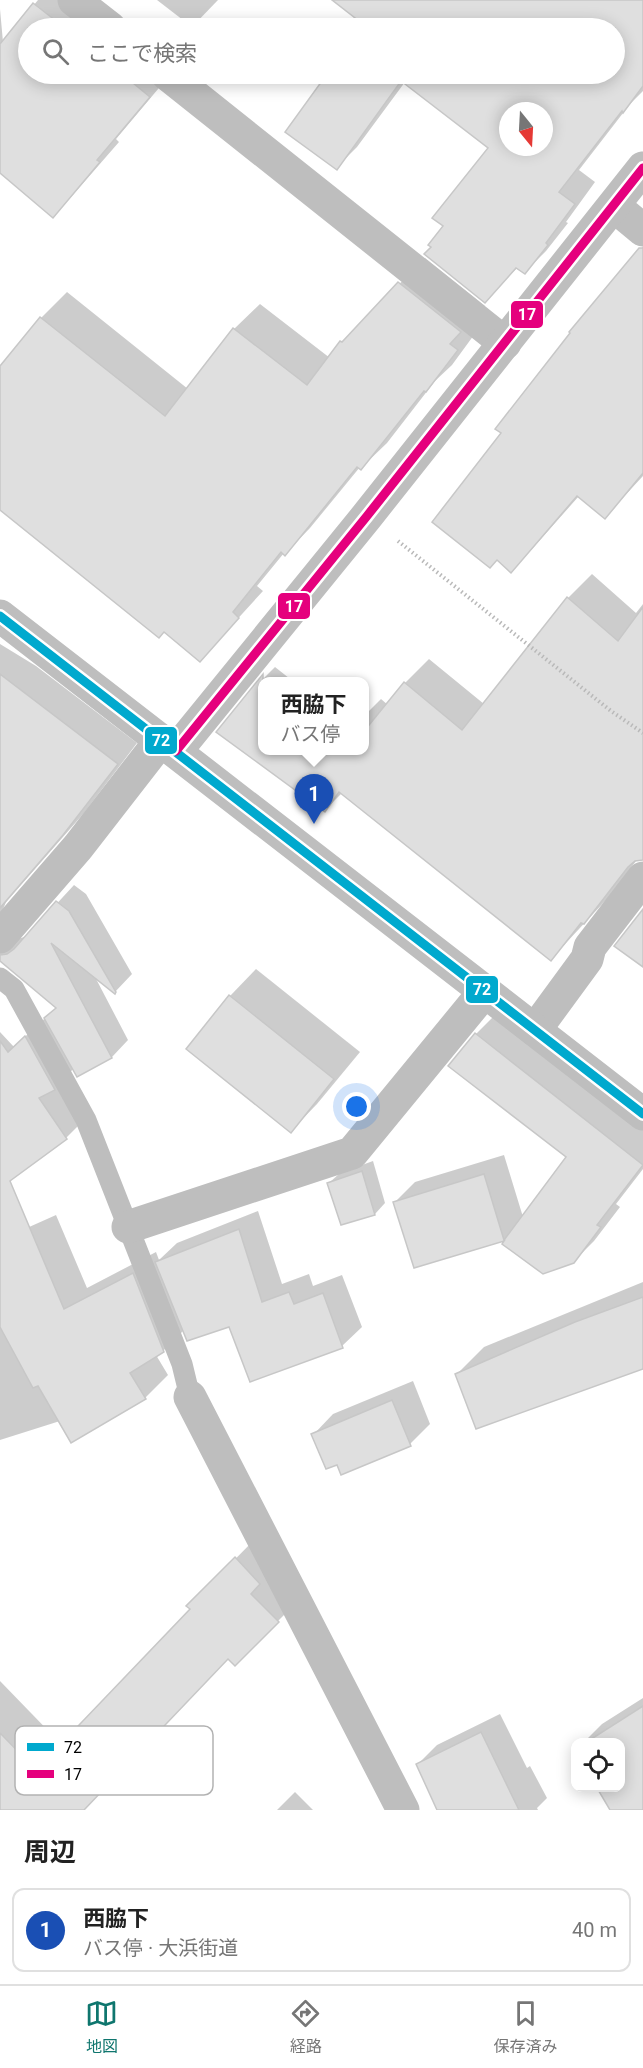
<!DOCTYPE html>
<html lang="ja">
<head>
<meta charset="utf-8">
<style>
  :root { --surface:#fff; --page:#f2f2f2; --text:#222; --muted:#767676; --line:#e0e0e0; --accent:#0f766e }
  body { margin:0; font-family:Roboto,"Noto Sans JP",sans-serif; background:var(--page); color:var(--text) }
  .controls { position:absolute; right:18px; bottom:18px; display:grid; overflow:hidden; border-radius:12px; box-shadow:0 3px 15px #0003 }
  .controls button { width:54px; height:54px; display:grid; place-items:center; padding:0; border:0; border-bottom:2px solid var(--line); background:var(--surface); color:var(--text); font:30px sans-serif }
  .compass { position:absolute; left:499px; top:102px; width:54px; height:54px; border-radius:50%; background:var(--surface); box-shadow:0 3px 15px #0003; rotate:162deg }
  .you { position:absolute; left:357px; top:1107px; width:21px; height:21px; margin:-15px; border:4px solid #fff; border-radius:50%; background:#1a73e8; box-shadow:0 0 0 9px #1a73e833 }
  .badge { display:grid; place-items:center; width:39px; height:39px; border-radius:50%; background:var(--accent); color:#fff; font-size:20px; font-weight:700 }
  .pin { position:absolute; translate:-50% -50px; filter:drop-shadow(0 2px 3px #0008) }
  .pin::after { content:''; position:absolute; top:32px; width:21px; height:18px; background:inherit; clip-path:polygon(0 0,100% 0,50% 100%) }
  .popup { position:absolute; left:258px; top:677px; width:111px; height:78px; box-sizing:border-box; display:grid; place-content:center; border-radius:12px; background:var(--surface); filter:drop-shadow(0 2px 4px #0005); font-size:20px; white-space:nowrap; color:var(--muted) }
  .popup b { font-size:22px; color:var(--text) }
  .popup::after { content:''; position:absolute; left:50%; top:100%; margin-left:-12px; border:12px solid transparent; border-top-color:var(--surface) }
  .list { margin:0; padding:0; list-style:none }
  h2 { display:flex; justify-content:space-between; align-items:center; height:78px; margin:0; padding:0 24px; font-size:26px }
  h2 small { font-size:20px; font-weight:400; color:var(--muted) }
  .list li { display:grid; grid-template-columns:39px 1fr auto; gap:18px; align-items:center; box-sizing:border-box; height:84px; margin:0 12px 12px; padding:0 12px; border:2px solid var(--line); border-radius:12px }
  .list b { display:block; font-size:22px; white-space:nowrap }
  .list p { margin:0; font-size:20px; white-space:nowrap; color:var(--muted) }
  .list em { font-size:20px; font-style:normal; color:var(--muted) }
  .icon { flex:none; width:33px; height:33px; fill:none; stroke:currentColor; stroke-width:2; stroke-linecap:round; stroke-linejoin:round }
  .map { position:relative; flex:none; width:643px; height:1810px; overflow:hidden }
  .search { position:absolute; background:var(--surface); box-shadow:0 3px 15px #0003; left:18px; right:18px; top:18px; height:66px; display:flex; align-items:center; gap:15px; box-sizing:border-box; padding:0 21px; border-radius:33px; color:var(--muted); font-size:22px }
  .sheet { height:174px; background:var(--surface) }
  nav { display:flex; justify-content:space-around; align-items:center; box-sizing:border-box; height:84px; border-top:2px solid var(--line); background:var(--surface); font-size:16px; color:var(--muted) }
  nav a { display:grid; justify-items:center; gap:3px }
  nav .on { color:var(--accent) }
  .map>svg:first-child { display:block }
  .shadow { fill:#0003; fill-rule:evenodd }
  .building { fill:#dfdfdf; stroke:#c7c7c7; stroke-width:1.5; fill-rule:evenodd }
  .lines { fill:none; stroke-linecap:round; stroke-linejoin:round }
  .path { stroke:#b9b9b9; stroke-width:4; stroke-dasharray:1.5 3; stroke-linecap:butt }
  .service { stroke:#bebebe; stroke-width:21 }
  .minor { stroke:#bebebe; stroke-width:33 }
  .tertiary { stroke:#bebebe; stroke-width:33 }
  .bus-1-casing { stroke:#fff; stroke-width:14 }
  .bus-2-casing { stroke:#fff; stroke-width:14 }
  .bus-1 { stroke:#00a9ce; stroke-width:9 }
  .bus-2 { stroke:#e5007d; stroke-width:9 }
  .key { fill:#fff; stroke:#b2b2b2; stroke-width:1.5 }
  .key-label { font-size:16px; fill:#000 }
  .line-badge { stroke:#fff; stroke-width:2 }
  .badge-label { font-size:16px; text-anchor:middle; font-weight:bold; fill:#fff }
</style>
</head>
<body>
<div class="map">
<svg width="643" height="1810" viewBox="0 0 643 1810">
  <rect width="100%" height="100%" fill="#fff"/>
  <!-- shadow -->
  <g class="shadow">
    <path d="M38 0H74L109 28H28V74H165L169 76 116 139 119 142 72 196 53 216 0 171V9L3 42Z"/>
    <path d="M157 0H218L192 27Z"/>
    <path d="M356 0H643V91L630 104 579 170 595 182 566 222 568 223 546 251 525 272 518 267 485 301 433 247 490 148 405 82 357 147 336 168 287 131 329 74H614V28H346L355 16ZM508 111H544V147H508Z"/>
    <path d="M643 246V476L605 517 579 496 532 549 511 571 503 433Z"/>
    <path d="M425 258 485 306 475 318 482 324 452 365 435 381 387 443 361 468 360 467 310 528 285 554 284 553 257 586 263 591 200 660 164 631 0 508V369L41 318 67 292 188 389 234 329 260 304 330 358 342 342Z"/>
    <path d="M592 574 636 613 643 604V852L607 899 551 959 342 793 325 810 218 732 251 691 275 667 294 682H263V750H365V715L381 699 388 705 405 683 429 659 484 704 568 598Z"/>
    <path d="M0 644 36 666 137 743 84 813 6 902 2 912 0 933Z"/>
    <path d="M74 885 86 894 132 974 115 992 94 975 128 1040 112 1057 78 1075 74 1068 62 1081 87 1117 66 1138 0 1186V1032L14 1047 57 1007 0 959V945L27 936Z"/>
    <path d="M256 969 360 1052 317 1104 291 1131 230 996Z"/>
    <path d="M496 1014 643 1129V1169L616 1204 620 1207 594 1241 573 1262 508 1238 415 1266 395 1202 415 1182 504 1155 523 1217 568 1156 476 1034Z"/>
    <path d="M373 1161 385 1203 375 1214 329 1183 340 1173Z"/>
    <path d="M258 1211 282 1284 309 1274 313 1286 342 1275 362 1327 342 1346 230 1325 184 1330 163 1351 156 1355 168 1375 145 1398 60 1421 0 1440V1240L56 1215 87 1288 156 1252 159 1260 177 1243Z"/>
    <path d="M643 1282V1368L457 1374 484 1347Z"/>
    <path d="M413 1381 430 1424 410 1444 338 1463 313 1435 333 1414Z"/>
    <path d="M262 1532 304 1595 235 1664 229 1657 83 1810H8L0 1802V1681L62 1745 192 1609 189 1606Z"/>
    <path d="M643 1698V1808L640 1810H619L605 1788H620V1742H584L602 1724Z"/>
    <path d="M500 1714 527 1768 530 1766 547 1798 537 1808 538 1810H439L418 1764 437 1745Z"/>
    <path d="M295 1792 313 1810H277Z"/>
  </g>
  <!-- building -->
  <g class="building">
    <path d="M332 0H643V86L623 113 622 111 559 192 575 204 546 243 548 245 525 274 516 268 485 303 424 254 431 247 428 245 443 226 432 218 488 148 401 81 337 170 285 132 327 74H615V28H368ZM508 111H544V147H508Z"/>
    <path d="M33 3 65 28H28V74H122L150 97 97 160 100 162 53 218 0 173V44Z"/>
    <path d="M639 248H643V473L605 519 577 496 511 573 497 560 490 568 432 522 501 433 495 429 570 333 569 332Z"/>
    <path d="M398 282 461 332 450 344 458 350 426 392 424 391 361 470 357 467 285 556 281 552 233 612 239 618 200 662 164 632 159 638 0 510V366L40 317 165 416 233 328 307 385 340 341 342 342Z"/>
    <path d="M567 597 618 641 643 607V860L635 861 628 867 584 924 581 923 551 961 339 792 325 812 216 732 263 674V750H365V730L404 682 462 730Z"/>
    <path d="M0 674 118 764 63 835 0 908Z"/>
    <path d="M56 901 69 911 116 992 115 994 51 943 112 1058 77 1077 44 1018 56 1008 0 961V955L7 954 14 949Z"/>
    <path d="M643 909V967L614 946Z"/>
    <path d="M229 995 334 1079 291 1133 186 1049Z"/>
    <path d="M475 1033 643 1165 597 1225 601 1227 574 1263 543 1274 502 1244 504 1241 414 1268 393 1202 484 1174 504 1240 566 1157 448 1066Z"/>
    <path d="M25 1036 55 1090 39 1098 67 1139 10 1181 64 1309 133 1273 164 1352 130 1373 146 1399 71 1443 38 1386 33 1388 0 1327V1041L8 1052Z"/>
    <path d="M362 1171 375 1215 341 1225 327 1183Z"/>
    <path d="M239 1229 262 1302 289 1292 294 1304 323 1293 343 1348 250 1382 229 1327 187 1341 155 1262Z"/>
    <path d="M643 1297V1369L476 1429 455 1374 575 1322Z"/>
    <path d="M392 1400 411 1446 341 1475 337 1465 326 1469 311 1434Z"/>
    <path d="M235 1557 260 1584 251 1594 279 1622 235 1666 228 1659 84 1810H0V1733L36 1770 190 1609 186 1606Z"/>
    <path d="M643 1706V1810H610L597 1788H621V1743H585Z"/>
    <path d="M481 1732 519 1810H437L416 1764Z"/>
  </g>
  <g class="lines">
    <!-- path -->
    <path class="path" d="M398 541 611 711 643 733"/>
    <!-- service -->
    <path class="service" d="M0 978 14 989 86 1120 182 1364 190 1397"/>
    <!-- minor -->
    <g class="minor">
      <path d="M74 0 110 28"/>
      <path d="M167 74 505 343"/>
      <path d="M614 206 643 230"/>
      <path d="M176 751 367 516 643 168"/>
      <path d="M0 937 78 847 161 740"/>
      <path d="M535 1030 587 959 590 947 643 878"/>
      <path d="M128 1227 352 1153 485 991"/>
      <path d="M190 1397 403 1810"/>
    </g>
    <!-- tertiary -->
    <path class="tertiary" d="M0 616 643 1114"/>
    <!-- bus-1 casing -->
    <g class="bus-1-casing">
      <path id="bus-1" d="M0 616 643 1114"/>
    </g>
    <!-- bus-2 casing -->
    <g class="bus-2-casing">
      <path id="bus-2" d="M176 751 367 516 643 168"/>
    </g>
    <!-- bus-1 -->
    <use href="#bus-1" class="bus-1"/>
    <!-- bus-2 -->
    <use href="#bus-2" class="bus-2"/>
  </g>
  <!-- legend -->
  <rect x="15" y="1726" width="198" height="69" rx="9" class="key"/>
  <rect x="27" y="1743" width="27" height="8" fill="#00a9ce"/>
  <rect x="27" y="1770" width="27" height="8" fill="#e5007d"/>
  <g class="key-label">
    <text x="64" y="1753">72</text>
    <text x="64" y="1780">17</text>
  </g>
  <g class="line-badge">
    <rect x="510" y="300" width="34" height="29" rx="6" fill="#e5007d"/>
    <rect x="277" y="592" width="34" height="28" rx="6" fill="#e5007d"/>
    <rect x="144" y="726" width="34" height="29" rx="6" fill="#00a9ce"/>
    <rect x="465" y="975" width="34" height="29" rx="6" fill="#00a9ce"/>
  </g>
  <g class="badge-label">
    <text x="527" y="320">17</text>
    <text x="294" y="612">17</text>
    <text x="161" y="746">72</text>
    <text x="482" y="995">72</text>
  </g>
</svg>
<div class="controls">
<button><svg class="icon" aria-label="locate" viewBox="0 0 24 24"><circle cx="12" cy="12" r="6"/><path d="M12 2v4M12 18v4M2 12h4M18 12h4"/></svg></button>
</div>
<svg class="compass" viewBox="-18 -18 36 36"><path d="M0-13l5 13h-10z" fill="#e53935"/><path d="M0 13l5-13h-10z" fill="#767676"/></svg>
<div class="you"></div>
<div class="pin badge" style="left:314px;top:824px;background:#1a4fb4">1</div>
<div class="popup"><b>西脇下</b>バス停</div>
<div class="search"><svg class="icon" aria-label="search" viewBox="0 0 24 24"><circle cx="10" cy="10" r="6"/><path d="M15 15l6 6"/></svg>ここで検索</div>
</div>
<section class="sheet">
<h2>周辺<small></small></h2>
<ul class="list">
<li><span class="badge" style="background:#1a4fb4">1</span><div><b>西脇下</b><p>バス停 · 大浜街道</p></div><em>40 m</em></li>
</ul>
</section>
<nav>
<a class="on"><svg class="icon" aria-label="map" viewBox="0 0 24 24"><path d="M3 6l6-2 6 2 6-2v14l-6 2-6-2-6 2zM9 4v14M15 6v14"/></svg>地図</a>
<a><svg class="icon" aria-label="directions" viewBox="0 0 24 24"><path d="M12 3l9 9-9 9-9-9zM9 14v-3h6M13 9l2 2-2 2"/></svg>経路</a>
<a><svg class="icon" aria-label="saved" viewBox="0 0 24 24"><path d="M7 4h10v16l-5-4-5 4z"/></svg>保存済み</a>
</nav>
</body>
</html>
